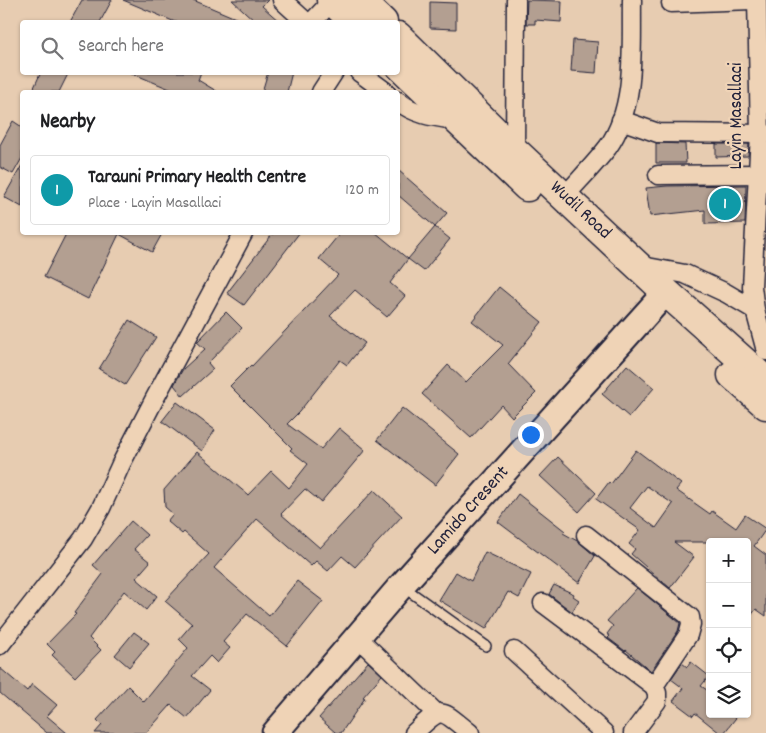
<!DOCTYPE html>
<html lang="en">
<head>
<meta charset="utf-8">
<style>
  :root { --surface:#fff; --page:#f6f6f6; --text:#202124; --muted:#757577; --line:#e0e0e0; --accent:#d93025 }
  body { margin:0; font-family:Dekko,sans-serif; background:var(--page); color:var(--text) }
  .controls { position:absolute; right:15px; bottom:15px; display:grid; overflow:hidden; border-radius:5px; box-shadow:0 1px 4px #0004 }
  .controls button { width:45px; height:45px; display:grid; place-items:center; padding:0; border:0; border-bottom:1px solid var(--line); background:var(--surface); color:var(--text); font:25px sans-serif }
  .you { position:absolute; left:530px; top:434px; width:18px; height:18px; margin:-12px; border:4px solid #fff; border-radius:50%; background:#1a73e8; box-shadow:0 0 0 8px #1a73e833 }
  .badge { display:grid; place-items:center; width:32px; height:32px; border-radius:50%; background:var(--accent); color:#fff; font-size:16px; font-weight:700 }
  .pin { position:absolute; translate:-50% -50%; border:2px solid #fff; box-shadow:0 1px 5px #0006 }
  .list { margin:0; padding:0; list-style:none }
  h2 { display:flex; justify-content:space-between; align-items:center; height:65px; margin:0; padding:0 20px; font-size:21px }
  h2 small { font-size:16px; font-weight:400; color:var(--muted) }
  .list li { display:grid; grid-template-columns:32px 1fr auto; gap:15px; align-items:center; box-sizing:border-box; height:70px; margin:0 10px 10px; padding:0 10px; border:1px solid var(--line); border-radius:5px }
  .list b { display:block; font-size:19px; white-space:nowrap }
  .list p { margin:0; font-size:16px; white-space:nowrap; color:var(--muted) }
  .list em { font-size:16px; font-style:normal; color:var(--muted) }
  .icon { flex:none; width:28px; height:28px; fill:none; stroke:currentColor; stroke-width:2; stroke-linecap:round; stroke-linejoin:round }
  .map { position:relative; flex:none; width:766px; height:733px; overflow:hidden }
  .search { position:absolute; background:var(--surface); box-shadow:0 1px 4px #0004; left:20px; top:20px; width:380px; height:55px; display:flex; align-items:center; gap:12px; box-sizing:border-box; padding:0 18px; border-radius:5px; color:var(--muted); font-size:19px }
  .panel { position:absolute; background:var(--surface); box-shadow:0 1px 4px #0004; left:20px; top:90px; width:380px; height:145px; border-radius:5px }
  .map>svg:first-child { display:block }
  .building { fill:#b39f91; stroke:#22223b; fill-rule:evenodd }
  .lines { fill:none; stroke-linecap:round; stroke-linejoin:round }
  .lane-casing { stroke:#22223b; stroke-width:12 }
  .street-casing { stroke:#22223b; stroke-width:21 }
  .secondary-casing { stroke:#22223b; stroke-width:29 }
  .primary-casing { stroke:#22223b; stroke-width:31 }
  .lane { stroke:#efd3b6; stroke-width:9 }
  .street { stroke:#efd3b6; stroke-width:18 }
  .secondary { stroke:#efd3b6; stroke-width:25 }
  .primary { stroke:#efd3b6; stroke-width:28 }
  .labels { text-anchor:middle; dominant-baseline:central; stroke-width:4.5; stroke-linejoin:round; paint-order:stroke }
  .street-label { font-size:19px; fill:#22223b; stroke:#efd3b6 }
</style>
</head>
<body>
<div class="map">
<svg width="766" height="733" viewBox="0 0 766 733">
  <rect width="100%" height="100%" fill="#e7ccb1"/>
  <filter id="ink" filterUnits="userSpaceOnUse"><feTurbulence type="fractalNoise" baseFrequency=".02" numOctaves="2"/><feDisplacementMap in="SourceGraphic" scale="10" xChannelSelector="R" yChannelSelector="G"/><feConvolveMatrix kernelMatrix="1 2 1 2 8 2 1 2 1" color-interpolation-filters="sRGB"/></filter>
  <g filter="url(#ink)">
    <!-- building -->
    <g class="building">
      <path d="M82 0H112L100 22H70Z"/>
      <path d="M123 0H193L245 22H175Z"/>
      <path d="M232 0H268L262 6 280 22H256Z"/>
      <path d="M527 0 562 1 561 22 535 20V24H526Z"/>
      <path d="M430 2 456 3V29L430 28Z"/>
      <path d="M573 40 598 42 596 73 571 71Z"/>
      <path d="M41 72H69L59 92H32Z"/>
      <path d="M129 72H201L198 80 218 92H177Z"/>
      <path d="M268 72H292L287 92H262Z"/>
      <path d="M13 121 22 127V158L13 174 0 167V145Z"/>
      <path d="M656 143 685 144 686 163H656Z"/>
      <path d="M716 144H749L748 156 716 157Z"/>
      <path d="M22 165V207L4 197Z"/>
      <path d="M398 170 447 213 435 227 398 195Z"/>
      <path d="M746 185 745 223 705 224V210L650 216 646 188 667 186Z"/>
      <path d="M435 227 450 239 424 271 408 259Z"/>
      <path d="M67 232H163L152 252 119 234 88 299 44 277Z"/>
      <path d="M274 232H300L244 305 227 293Z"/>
      <path d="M341 232H375L408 259 390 283 405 296 387 317 355 290 330 316 365 343 347 365 340 360 299 412 287 424 321 449 339 428 365 450 321 502 305 489 281 514 320 548 374 490 402 516 355 567 342 556 328 571 316 561 311 566 257 519 214 568 269 616 297 581 323 601 287 646 247 614 223 642 230 648 217 663 210 656 192 676 210 690 187 718 171 705 146 733H95L102 725 97 720 128 686 144 702 188 648 179 639 192 624 165 601 209 554 184 532 182 534 167 521 173 514 165 507 164 490 197 452 248 495 271 471 289 488 308 464 290 450 292 448 230 386 251 365 252 366 338 275 319 259Z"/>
      <path d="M499 287 542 322 508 364 536 393 512 417 501 405 471 438 422 394 448 365 466 382 503 345 472 321Z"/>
      <path d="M226 312 242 328 208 363 213 369 183 396 174 385 183 369 205 349 197 342Z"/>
      <path d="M129 320 156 337 125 385 99 369Z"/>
      <path d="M627 365 654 388 629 417 602 394Z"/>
      <path d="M177 402 215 430 202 451 162 421Z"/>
      <path d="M402 408 459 454 435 485 377 440Z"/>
      <path d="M636 450 681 484 676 490 710 514 712 511 736 528 745 515 766 529 754 546 766 555V616L756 609 747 621V542H674L694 557 670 588 631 554 635 549 629 544 640 530 596 499 609 482 611 484ZM647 486 673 504 656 528 630 508Z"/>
      <path d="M558 457 596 493 579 512 540 476Z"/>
      <path d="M518 494 565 531 563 533 579 542 595 556 579 583 498 522Z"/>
      <path d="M131 521 147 535 134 549 150 562 136 578 157 596 146 610 124 591 89 638 101 650 75 677 52 655 55 652 47 644 76 614 74 613 103 574 93 565Z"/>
      <path d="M485 552 531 574 519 598 508 592 486 629 439 600 456 572 471 581Z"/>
      <path d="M554 585 574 594 573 596 579 600 572 612 549 594Z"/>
      <path d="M637 588 680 623 678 631 651 671 626 650 625 651 608 638 610 636 607 634 613 626 607 621Z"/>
      <path d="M134 632 149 643 129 667 115 655Z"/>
      <path d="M368 662 382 675 363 697 365 698 341 733H336L319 718Z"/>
      <path d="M691 662 709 676 701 686 710 692V714H739L724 733H720L695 713 693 716 673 701 683 688 671 679 682 663 687 667Z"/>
      <path d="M0 668 27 691 32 684 57 705 47 716 67 733H47L0 693Z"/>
    </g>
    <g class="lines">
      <!-- lane casing -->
      <g class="lane-casing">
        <path id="lane" d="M402 586 486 646"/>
      </g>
      <!-- street casing -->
      <g class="street-casing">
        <g id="street">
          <path d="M282 0 306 22"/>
          <path d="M757 0 760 134 752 287 755 310 766 351"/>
          <path d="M671 3 752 0"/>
          <path d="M312 22 332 1"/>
          <path d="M359 72 386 92"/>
          <path d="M321 92 334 72"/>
          <path d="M398 101C415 115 434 117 456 120"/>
          <path d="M621 120 658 133 766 134"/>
          <path d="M515 151 516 0"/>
          <path d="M658 175 758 174"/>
          <path d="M565 196C579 180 595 164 608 147 637 106 631 47 632 0"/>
          <path d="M642 266 685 274 726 293 755 310"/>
          <path d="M586 535 690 617 691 624 688 635 654 686"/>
          <path d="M543 603 654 686 657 693V701L633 733"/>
          <path d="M357 637 436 713"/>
          <path d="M0 645 83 539 101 508 121 464 155 398 244 232"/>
          <path d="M514 651 604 733"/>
          <path d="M414 733C443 705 440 709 470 733"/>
        </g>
      </g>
      <!-- secondary casing -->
      <g class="secondary-casing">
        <path id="secondary" d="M275 733 401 586 666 292"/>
      </g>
      <!-- primary casing -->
      <g class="primary-casing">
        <g id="primary">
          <path d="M331 0 354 22"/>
          <path d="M360 0 383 22"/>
          <path d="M398 36 515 151 666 292 766 381"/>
          <path d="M398 64 527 187"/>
          <path d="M732 375 766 405"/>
        </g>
      </g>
      <!-- lane -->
      <use href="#lane" class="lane"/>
      <!-- street -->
      <use href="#street" class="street"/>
      <!-- secondary -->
      <use href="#secondary" class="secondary"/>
      <!-- primary -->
      <use href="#primary" class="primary"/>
    </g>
  </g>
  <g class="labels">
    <!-- street labels -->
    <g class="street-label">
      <text transform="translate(737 116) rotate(-90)">Layin Masallaci</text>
      <text transform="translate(580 211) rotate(43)">Wudil Road</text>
      <text transform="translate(469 511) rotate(-48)">Lamido Cresent</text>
    </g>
  </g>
</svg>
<div class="controls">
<button>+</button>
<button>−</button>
<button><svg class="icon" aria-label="locate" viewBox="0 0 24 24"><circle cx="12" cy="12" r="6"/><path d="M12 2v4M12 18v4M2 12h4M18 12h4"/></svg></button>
<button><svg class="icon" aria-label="layers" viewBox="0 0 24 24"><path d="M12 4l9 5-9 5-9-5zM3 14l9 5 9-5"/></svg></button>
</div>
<div class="you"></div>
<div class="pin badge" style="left:725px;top:204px;background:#0f9aa8">1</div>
<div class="search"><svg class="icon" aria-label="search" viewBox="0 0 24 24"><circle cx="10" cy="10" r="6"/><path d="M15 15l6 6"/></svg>Search here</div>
<section class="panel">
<h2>Nearby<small></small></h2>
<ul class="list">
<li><span class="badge" style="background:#0f9aa8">1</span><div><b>Tarauni Primary Health Centre</b><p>Place · Layin Masallaci</p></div><em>120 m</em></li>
</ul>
</section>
</div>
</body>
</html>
